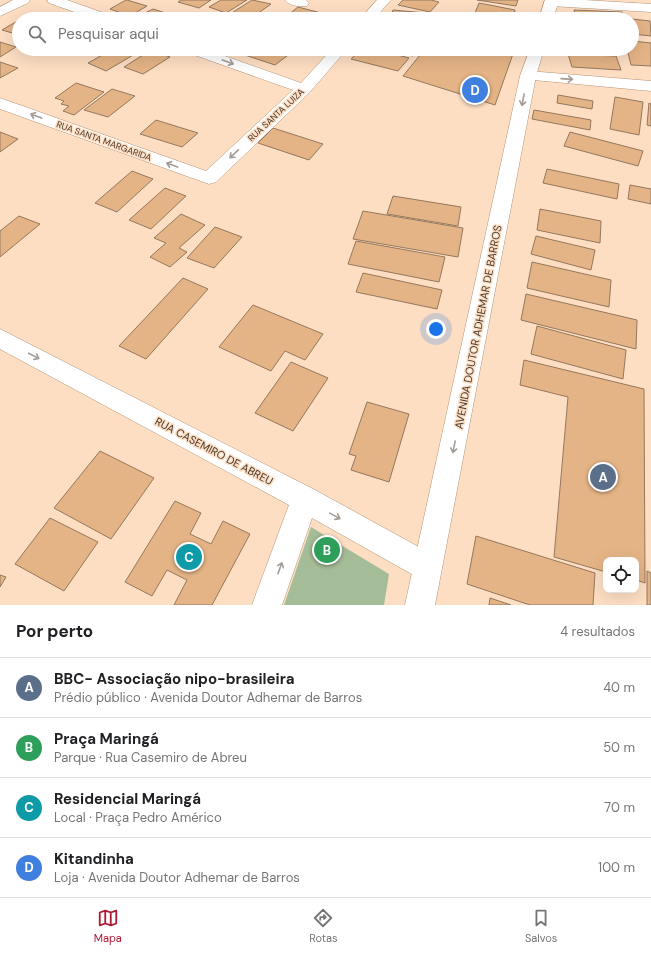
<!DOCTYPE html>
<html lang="pt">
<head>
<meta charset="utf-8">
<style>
  :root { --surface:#fff; --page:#f2f2f2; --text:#202124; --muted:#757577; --line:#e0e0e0; --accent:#ae1a34 }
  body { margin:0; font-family:"DM Sans",sans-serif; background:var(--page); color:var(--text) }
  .controls { position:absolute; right:12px; bottom:12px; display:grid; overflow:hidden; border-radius:8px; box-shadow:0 4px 16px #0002 }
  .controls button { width:36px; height:36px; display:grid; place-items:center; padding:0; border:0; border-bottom:1px solid var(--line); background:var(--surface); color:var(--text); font:20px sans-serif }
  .you { position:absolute; left:436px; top:329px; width:14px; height:14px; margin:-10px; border:3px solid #fff; border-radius:50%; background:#1a73e8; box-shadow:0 0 0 6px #1a73e833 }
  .badge { display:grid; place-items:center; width:26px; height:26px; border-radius:50%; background:var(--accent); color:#fff; font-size:13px; font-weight:700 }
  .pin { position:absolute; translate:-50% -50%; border:2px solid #fff; box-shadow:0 1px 4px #0006 }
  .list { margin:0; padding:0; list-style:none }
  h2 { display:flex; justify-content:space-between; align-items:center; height:52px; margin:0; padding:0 16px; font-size:17px }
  h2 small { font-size:13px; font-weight:400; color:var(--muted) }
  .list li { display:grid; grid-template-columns:26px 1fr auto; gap:12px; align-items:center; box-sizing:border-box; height:60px; padding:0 16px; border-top:1px solid var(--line) }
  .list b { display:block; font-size:15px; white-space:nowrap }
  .list p { margin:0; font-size:13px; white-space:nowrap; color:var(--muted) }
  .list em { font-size:13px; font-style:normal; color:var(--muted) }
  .icon { flex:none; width:22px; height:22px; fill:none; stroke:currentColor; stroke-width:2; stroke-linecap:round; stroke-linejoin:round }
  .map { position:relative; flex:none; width:651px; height:605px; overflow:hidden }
  .search { position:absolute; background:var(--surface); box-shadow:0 4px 16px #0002; left:12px; right:12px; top:12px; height:44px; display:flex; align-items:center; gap:10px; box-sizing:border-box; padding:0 14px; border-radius:22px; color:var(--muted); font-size:15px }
  .sheet { height:292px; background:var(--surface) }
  nav { display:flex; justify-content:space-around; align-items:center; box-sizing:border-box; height:56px; border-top:1px solid var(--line); background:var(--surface); font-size:11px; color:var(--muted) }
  nav a { display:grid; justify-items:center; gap:2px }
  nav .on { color:var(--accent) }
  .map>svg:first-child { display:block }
  .green { fill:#a5bc98 }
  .building { fill:#e5b486; stroke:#93785e }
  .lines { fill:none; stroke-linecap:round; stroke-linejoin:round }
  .minor-casing { stroke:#b0947a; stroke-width:1 }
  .tertiary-casing { stroke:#b0947a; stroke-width:1 }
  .minor { fill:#fff; fill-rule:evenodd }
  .tertiary { fill:#fff; fill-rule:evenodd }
  .oneway { stroke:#a29c96 }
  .labels { text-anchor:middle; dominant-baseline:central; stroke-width:3; stroke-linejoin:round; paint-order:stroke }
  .far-street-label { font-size:9px; fill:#45392e; stroke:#fddec3 }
  .street-label { font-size:11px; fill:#45392e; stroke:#fddec3 }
</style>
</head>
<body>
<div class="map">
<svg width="651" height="605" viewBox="0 0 651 605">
  <rect width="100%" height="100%" fill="#fddec3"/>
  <!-- green -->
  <path class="green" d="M311 527 389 574 384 605H284Z"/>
  <!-- building -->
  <g class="building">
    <path d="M126 0H127L147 6 130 16 110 9Z"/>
    <path d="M181 0H211L199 8 178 2Z"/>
    <path d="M221 0H247L226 13 209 7Z"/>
    <path d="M252 0 271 4 250 19 230 14Z"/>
    <path d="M403 0H431L439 2 430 12 398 5Z"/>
    <path d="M477 0H518L516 6Z"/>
    <path d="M479 3 515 10 513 19 475 13Z"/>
    <path d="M298 7 340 18 283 19Z"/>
    <path d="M153 9 175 16 169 19 135 18Z"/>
    <path d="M393 10 448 15 447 19H390Z"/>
    <path d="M574 10 622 12 625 19H577Z"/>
    <path d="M30 14 46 19H21Z"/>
    <path d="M632 19 650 21 651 36 632 34Z"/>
    <path d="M19 20V35L2 30Z"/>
    <path d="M632 41 651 43V66L631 65 627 49H632Z"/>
    <path d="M0 42 16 47 0 57Z"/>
    <path d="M113 49H135L140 51 106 71 88 63Z"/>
    <path d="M219 49H238L231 53Z"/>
    <path d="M253 49H266L287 56 275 65 245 55Z"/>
    <path d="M361 49H375L409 58 398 71 351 59Z"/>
    <path d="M385 49H417L413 56Z"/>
    <path d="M425 49H487L514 51 495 105 403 76Z"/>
    <path d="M577 49H604L607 54H580Z"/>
    <path d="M151 50 170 57 143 74 124 67Z"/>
    <path d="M568 54 616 56 621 70 572 67Z"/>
    <path d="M0 62 18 68 0 78Z"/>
    <path d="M76 83 104 92 74 115 63 111 69 106 61 104 64 101 55 98Z"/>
    <path d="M112 89 135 96 108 117 84 110Z"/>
    <path d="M558 95 593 101 592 109 557 103Z"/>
    <path d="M615 97 643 102 639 135 610 129Z"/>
    <path d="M649 103 651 104V126L647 125Z"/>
    <path d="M534 110 591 120 590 130 532 119Z"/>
    <path d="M156 120 198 133 182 147 140 134Z"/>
    <path d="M273 128 323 144 309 160 258 143Z"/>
    <path d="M0 132 18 139 0 152Z"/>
    <path d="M570 132 643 151 638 166 564 146Z"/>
    <path d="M547 169 619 184 617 199 543 183Z"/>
    <path d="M132 171 153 179 117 212 95 203Z"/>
    <path d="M630 185 651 189V204L628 199Z"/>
    <path d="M165 188 186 196 151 229 129 220Z"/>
    <path d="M393 196 461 207 458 226 387 214Z"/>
    <path d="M540 209 601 221 600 243 537 230Z"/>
    <path d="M363 211 463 228 458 257 353 239Z"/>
    <path d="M181 214 205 225 179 248 187 252 170 267 150 257 166 243 154 238Z"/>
    <path d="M19 216 40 224 0 257V231Z"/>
    <path d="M215 227 242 237 214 268 187 258Z"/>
    <path d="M536 236 595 250 591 270 531 254Z"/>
    <path d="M356 241 445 257 439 282 348 264Z"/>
    <path d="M532 262 611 280 609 307 527 288Z"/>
    <path d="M363 273 442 290 437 309 356 292Z"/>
    <path d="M183 278 208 289 146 359 119 346Z"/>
    <path d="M526 294 637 320 636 349 521 320Z"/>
    <path d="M253 305 323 334 305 360 285 351 271 371 219 347Z"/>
    <path d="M537 326 626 350 623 379 531 354Z"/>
    <path d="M524 360 644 389 645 583 636 580V560H606V572L554 557 568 397 520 385Z"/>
    <path d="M291 362 328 378 293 431 255 413Z"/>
    <path d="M367 402 409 414 389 482 351 470 356 456 349 454Z"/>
    <path d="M100 451 154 478 111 539 54 508Z"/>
    <path d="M175 501 201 513 190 534 211 544 223 521 250 534 212 605H174L187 580 167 570 152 596 125 582Z"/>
    <path d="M50 518 98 542 64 591 15 564Z"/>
    <path d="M476 536 595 573 593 605H530L467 584Z"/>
    <path d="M647 571 651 573V605H647Z"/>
    <path d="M0 575 6 577 0 587Z"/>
    <path d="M490 598 511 605H489Z"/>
  </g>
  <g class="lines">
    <!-- minor casing -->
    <g class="minor-casing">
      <g id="minor">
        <path d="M13 0H30L28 3 0 16V7Z"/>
        <path d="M47 0H67L112 16 114 19H94L49 3Z"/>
        <path d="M285 0H306L309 3 307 6C300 7 289 6 285 0Z"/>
        <path d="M377 0H391L374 19H360Z"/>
        <path d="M546 0H584L651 4V12L551 6 546 5 544 2Z"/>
        <path d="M184 49H205L301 83 332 49H347L310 92 216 182 209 184 0 109V98L206 171 293 90 186 52Z"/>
        <path d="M528 71 651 81V91L523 79 520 76 523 73Z"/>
        <path d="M0 329 315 490 437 557 442 567 437 577 427 582 417 577 312 518 282 605H252L289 505 0 349Z"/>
      </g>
    </g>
    <!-- tertiary casing -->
    <g class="tertiary-casing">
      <g id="tertiary">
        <path d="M545 0H559L553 19H539Z"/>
        <path d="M530 49H544L536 76 435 605H405L520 76Z"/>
      </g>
    </g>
    <!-- minor -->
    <use href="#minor" class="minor"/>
    <!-- tertiary -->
    <use href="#tertiary" class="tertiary"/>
  </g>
  <!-- one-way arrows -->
  <defs><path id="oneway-shaft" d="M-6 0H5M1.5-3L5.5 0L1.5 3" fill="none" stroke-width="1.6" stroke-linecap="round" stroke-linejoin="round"/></defs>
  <g class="oneway">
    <use href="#oneway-shaft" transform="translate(228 62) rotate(20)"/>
    <use href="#oneway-shaft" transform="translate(567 79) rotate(4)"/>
    <use href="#oneway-shaft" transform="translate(523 100) rotate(101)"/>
    <use href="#oneway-shaft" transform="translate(36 116) rotate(-160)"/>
    <use href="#oneway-shaft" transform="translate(234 154) rotate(137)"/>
    <use href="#oneway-shaft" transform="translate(172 165) rotate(-160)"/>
    <use href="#oneway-shaft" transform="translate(34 356) rotate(28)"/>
    <use href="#oneway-shaft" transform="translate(454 447) rotate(101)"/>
    <use href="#oneway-shaft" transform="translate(335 516) rotate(29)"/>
    <use href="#oneway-shaft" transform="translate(280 568) rotate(-70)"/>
  </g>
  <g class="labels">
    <!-- far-street labels -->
    <g class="far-street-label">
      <text transform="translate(276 115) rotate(-43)">RUA SANTA LUIZA</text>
      <text transform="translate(104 141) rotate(20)">RUA SANTA MARGARIDA</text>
    </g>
    <!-- street labels -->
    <g class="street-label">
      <text transform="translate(478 327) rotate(-79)">AVENIDA DOUTOR ADHEMAR DE BARROS</text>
      <text transform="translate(214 451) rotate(28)">RUA CASEMIRO DE ABREU</text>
    </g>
  </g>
</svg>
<div class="controls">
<button><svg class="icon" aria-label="locate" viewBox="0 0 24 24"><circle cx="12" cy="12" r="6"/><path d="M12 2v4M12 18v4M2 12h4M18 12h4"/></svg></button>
</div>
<div class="you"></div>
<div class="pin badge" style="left:603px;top:477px;background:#5c6f8a">A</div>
<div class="pin badge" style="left:327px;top:550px;background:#2e9e5b">B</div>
<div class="pin badge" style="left:189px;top:557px;background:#0f9aa8">C</div>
<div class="pin badge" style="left:475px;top:90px;background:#3f7fe0">D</div>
<div class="search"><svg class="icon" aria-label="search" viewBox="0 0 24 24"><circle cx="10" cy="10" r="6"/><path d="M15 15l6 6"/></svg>Pesquisar aqui</div>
</div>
<section class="sheet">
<h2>Por perto<small>4 resultados</small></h2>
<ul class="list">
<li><span class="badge" style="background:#5c6f8a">A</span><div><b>BBC- Associação nipo-brasileira</b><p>Prédio público · Avenida Doutor Adhemar de Barros</p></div><em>40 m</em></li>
<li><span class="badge" style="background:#2e9e5b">B</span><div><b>Praça Maringá</b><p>Parque · Rua Casemiro de Abreu</p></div><em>50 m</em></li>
<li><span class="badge" style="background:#0f9aa8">C</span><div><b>Residencial Maringá</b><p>Local · Praça Pedro Américo</p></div><em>70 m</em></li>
<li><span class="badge" style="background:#3f7fe0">D</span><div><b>Kitandinha</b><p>Loja · Avenida Doutor Adhemar de Barros</p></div><em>100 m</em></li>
</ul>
</section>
<nav>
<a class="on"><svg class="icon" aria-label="map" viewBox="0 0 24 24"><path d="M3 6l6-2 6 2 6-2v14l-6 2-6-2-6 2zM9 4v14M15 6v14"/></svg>Mapa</a>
<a><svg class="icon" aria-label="directions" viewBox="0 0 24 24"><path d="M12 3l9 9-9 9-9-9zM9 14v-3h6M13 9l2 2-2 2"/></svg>Rotas</a>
<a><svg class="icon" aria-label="saved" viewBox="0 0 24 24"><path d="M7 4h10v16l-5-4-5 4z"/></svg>Salvos</a>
</nav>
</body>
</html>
